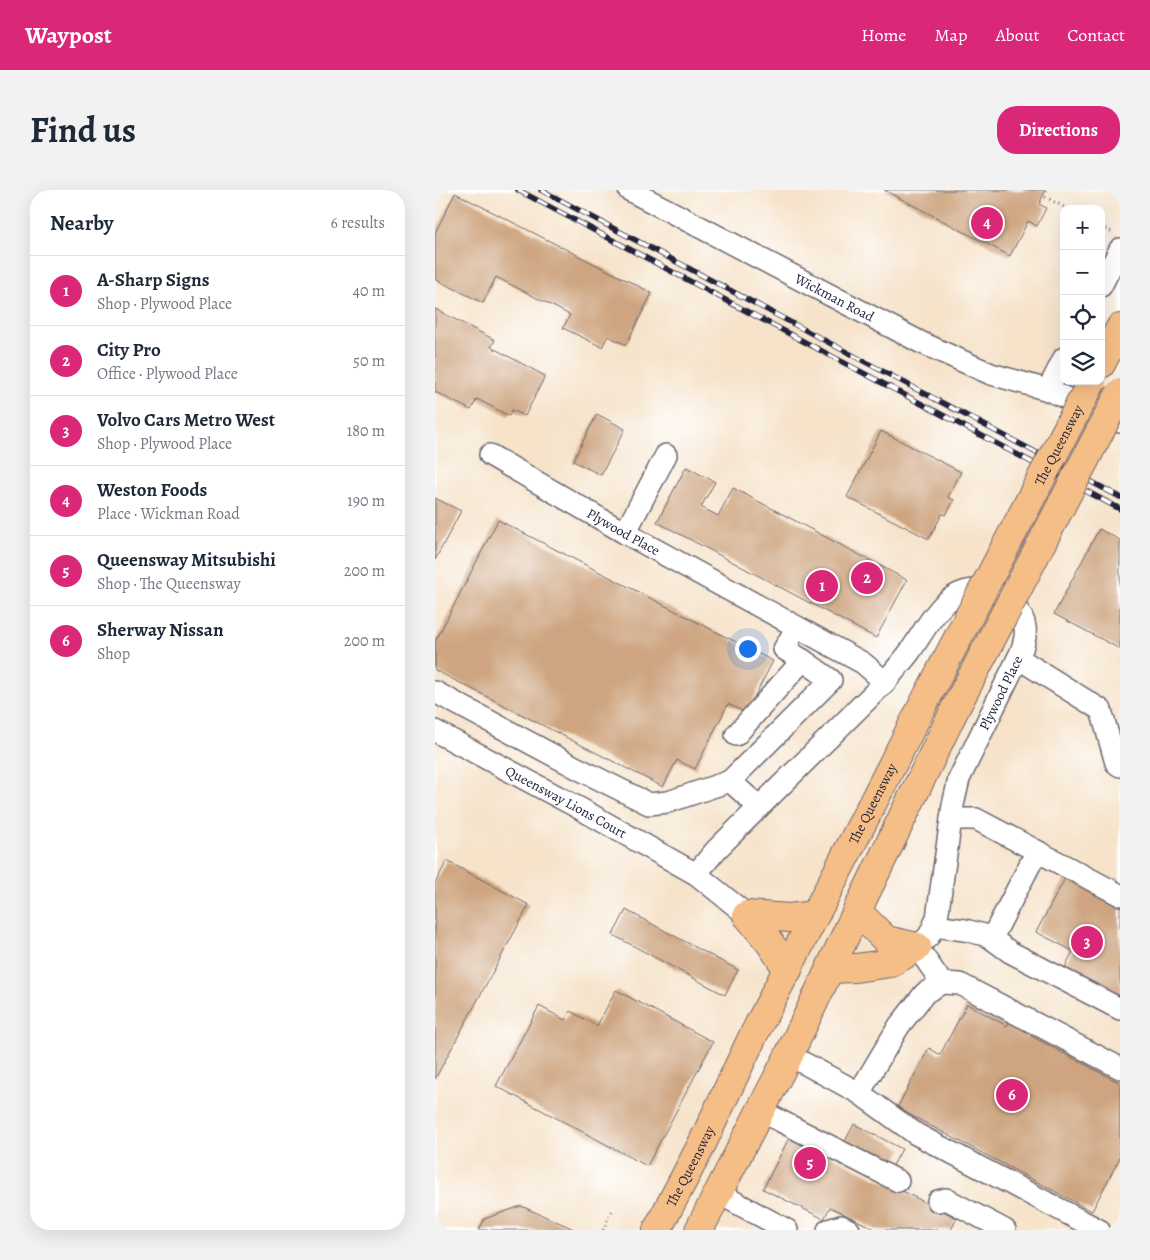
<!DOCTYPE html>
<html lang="en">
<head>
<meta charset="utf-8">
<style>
  :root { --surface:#fff; --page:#f2f2f3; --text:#1f2937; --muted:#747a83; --line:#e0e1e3; --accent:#db2777 }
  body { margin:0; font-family:Alegreya,serif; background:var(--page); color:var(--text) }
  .controls { position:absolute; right:15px; top:15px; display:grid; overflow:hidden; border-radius:10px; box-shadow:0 5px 20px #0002 }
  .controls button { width:45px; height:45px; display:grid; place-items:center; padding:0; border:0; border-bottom:1px solid var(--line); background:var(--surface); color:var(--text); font:25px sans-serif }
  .you { position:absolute; left:312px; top:458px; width:18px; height:18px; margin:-12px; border:4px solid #fff; border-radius:50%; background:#1a73e8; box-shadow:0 0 0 8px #1a73e833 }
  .badge { display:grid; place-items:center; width:32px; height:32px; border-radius:50%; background:var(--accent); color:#fff; font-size:16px; font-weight:700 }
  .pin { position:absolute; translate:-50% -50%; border:2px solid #fff; box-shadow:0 1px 5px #0006 }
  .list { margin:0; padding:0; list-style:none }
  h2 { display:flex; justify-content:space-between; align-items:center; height:65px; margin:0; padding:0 20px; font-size:21px }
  h2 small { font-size:16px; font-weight:400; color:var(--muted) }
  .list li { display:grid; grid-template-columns:32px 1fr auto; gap:15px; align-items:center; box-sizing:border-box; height:70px; padding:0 20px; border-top:1px solid var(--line) }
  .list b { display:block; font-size:19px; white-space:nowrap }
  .list p { margin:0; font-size:16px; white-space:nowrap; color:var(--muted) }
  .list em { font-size:16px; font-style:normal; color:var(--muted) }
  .icon { flex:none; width:28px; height:28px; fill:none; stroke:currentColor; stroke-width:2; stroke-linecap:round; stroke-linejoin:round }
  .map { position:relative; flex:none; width:685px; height:1040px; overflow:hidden; border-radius:20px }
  header { display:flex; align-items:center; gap:30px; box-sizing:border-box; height:70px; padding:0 25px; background:var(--accent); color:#fff }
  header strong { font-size:24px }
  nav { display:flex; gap:28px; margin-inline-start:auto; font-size:18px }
  .intro { display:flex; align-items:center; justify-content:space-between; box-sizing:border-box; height:120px; padding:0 30px }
  h1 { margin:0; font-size:35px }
  .button { padding:12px 22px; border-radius:20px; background:var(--accent); color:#fff; font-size:18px; font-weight:700 }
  main { display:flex; gap:30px; padding:0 30px }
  aside { flex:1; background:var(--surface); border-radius:20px; box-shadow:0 5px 20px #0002 }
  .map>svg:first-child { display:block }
  .building { fill:#cea580 }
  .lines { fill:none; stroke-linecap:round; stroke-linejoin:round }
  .minor-casing { stroke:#6c666d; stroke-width:24 }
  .major-casing { stroke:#6c666d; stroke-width:30 }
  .path { stroke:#6c666d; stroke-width:3; stroke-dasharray:1 4; stroke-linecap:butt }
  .minor { stroke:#fff; stroke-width:21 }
  .major { stroke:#f6be87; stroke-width:28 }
  .rail-casing { stroke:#22223b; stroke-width:5.5 }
  .rail { stroke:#fff; stroke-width:4; stroke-dasharray:11; stroke-linecap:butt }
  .major-bridge-casing { stroke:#6c666d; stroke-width:30; stroke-linecap:butt }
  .major-bridge { stroke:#f6be87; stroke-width:28 }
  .labels { text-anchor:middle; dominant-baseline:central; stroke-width:4.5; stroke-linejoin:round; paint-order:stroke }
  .street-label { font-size:14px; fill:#22223b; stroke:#fff }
</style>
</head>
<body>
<header>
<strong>Waypost</strong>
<nav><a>Home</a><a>Map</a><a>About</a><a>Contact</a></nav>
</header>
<div class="intro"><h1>Find us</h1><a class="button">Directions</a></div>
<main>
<aside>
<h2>Nearby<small>6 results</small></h2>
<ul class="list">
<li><span class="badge">1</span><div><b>A-Sharp Signs</b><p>Shop · Plywood Place</p></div><em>40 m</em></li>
<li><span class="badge">2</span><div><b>City Pro</b><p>Office · Plywood Place</p></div><em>50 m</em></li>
<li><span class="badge">3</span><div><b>Volvo Cars Metro West</b><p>Shop · Plywood Place</p></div><em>180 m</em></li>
<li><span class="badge">4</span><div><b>Weston Foods</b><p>Place · Wickman Road</p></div><em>190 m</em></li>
<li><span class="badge">5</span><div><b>Queensway Mitsubishi</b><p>Shop · The Queensway</p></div><em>200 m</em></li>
<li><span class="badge">6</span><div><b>Sherway Nissan</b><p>Shop</p></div><em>200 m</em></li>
</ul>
</aside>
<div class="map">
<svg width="685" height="1040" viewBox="0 0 685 1040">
  <rect width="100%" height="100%" fill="#fff"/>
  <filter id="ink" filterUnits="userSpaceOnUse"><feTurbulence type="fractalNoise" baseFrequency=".02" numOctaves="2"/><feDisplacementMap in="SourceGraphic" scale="10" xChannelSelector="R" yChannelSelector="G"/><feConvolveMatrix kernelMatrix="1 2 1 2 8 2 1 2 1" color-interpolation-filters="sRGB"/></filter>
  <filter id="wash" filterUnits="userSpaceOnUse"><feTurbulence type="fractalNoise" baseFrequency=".0096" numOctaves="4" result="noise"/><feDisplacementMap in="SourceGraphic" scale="20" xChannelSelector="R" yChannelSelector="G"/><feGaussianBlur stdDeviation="1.12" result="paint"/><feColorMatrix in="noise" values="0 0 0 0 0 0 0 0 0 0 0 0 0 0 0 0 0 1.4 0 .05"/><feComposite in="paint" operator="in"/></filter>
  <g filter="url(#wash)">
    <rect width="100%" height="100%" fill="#f6e3ca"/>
    <g id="blocks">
      <!-- building -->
      <g class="building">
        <path d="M449 0H611L604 14 611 18 602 36 593 31 575 66Z"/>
        <path d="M20 3 217 103 191 155 173 146 167 157 128 138 135 125 61 87 48 113 0 89V43Z"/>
        <path d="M0 119 60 150 56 157 110 186 90 226 77 220 74 226 42 209 36 220 0 202Z"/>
        <path d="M162 224 190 239 166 285 138 271Z"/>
        <path d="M446 241 526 282 513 307 519 310 511 325 507 324 494 349 412 307Z"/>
        <path d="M251 277 280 292 266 317 283 326 298 298 472 390 441 448 222 332Z"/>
        <path d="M0 308 26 321 0 370Z"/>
        <path d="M63 330 338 471 311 523 293 514 260 579 242 570 228 597 0 480V452Z"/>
        <path d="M664 339 685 350V459L619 424Z"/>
        <path d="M12 671 94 715 0 889V693Z"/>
        <path d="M633 683 685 711V809L629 779 638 761 601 742Z"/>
        <path d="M191 720 303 780 290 805 178 745Z"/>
        <path d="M181 800 278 852 212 976 61 896 104 816 130 830 135 821 162 836Z"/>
        <path d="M532 814 572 836 576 828 599 840 596 846 685 893V967L657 1021 462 918 494 858 505 865Z"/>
        <path d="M419 934 467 959 455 981 407 957Z"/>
        <path d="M355 946 522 1028 516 1040H442L395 1017 389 1029 328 999Z"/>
        <path d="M86 1016 141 1040H44L49 1029Z"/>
      </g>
    </g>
  </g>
  <g filter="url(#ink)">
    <use href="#blocks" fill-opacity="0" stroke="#6c666d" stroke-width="1"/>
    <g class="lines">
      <!-- minor casing -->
      <g class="minor-casing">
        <g id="minor">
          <path id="s1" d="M194 0 485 152 556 184 613 200 685 232"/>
          <path d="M666 96 685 59"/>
          <path d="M613 200 629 168"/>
          <path id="s2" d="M55 265 190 343 428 473 450 492"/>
          <path d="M190 343 231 265"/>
          <path d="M362 437 349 459 368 470"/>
          <path d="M583 468 666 520 681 573 685 576"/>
          <path d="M0 502 142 578 214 614 233 612 295 591"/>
          <path id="s3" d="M0 541 144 618 261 684 312 725"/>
          <path d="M301 545 368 470 396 490 295 591 324 617"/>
          <path d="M516 629H541L685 705"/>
          <path d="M261 684 281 660 450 492C458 483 466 473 474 463 494 435 508 397 548 400 560 401 570 406 578 415 593 430 593 445 585 464L524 589 518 615 502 728 494 746 482 757 507 793 490 803 464 836 424 903 354 865"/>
          <path d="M499 736 530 740 553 746 575 762 685 819"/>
          <path d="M557 748 602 661"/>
          <path d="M507 793 525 794 685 878"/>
          <path d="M424 903 481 944 664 1040"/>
          <path d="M326 921 463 991"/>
          <path d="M283 1003 352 1040"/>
          <path d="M503 1011 511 1009 570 1040"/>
          <path d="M393 1040 406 1036 414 1040"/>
        </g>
      </g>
      <!-- major casing -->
      <g class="major-casing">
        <g id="major">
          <path d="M666 174 685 138"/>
          <path d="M422 721 451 750 482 757"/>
          <path d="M312 725 354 728 380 725"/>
          <path d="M312 725 335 753 353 780"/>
          <path d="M395 779 420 778 456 773 482 757"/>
          <path id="s4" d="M222 1040 265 958 317 848 493 505"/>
          <path d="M264 1040 354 865 422 721 520 519"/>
        </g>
      </g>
      <!-- path -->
      <g class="path">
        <path d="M610 7 633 19"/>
        <path d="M666 37 677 42"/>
        <path d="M168 1040 177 1021"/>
      </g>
      <!-- minor -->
      <use href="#minor" class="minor"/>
      <!-- major -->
      <use href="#major" class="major"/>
      <!-- rail casing -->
      <g class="rail-casing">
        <g id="rail">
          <path d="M83 0 685 319"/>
          <path d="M106 0 685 307"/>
        </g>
      </g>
      <!-- rail -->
      <use href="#rail" class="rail"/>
      <!-- major-bridge casing -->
      <g class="major-bridge-casing">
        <g id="major-bridge">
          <path id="s5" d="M493 505 657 191"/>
          <path d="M520 519 685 203"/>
        </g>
      </g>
      <!-- major-bridge -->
      <use href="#major-bridge" class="major-bridge"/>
    </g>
  </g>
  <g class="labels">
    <!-- street labels -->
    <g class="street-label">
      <text stroke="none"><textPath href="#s1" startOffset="232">Wickman Road</textPath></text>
      <text stroke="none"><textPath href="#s5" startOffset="282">The Queensway</textPath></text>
      <text stroke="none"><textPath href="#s2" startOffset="154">Plywood Place</textPath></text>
      <text transform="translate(566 503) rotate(-64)">Plywood Place</text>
      <text stroke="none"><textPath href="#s3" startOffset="149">Queensway Lions Court</textPath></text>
      <text stroke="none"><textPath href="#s4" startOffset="478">The Queensway</textPath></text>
      <text stroke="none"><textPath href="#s4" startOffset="72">The Queensway</textPath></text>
    </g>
  </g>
</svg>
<div class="controls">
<button>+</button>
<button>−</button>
<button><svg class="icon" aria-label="locate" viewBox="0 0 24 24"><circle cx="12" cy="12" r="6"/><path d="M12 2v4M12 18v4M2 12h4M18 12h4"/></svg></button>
<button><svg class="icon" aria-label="layers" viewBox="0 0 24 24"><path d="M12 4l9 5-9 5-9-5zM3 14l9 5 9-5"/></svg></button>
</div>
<div class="you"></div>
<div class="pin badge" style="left:387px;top:396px">1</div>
<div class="pin badge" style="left:432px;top:388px">2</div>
<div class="pin badge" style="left:652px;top:752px">3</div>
<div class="pin badge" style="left:552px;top:33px">4</div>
<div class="pin badge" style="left:375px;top:973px">5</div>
<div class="pin badge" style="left:577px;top:905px">6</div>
</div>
</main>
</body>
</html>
